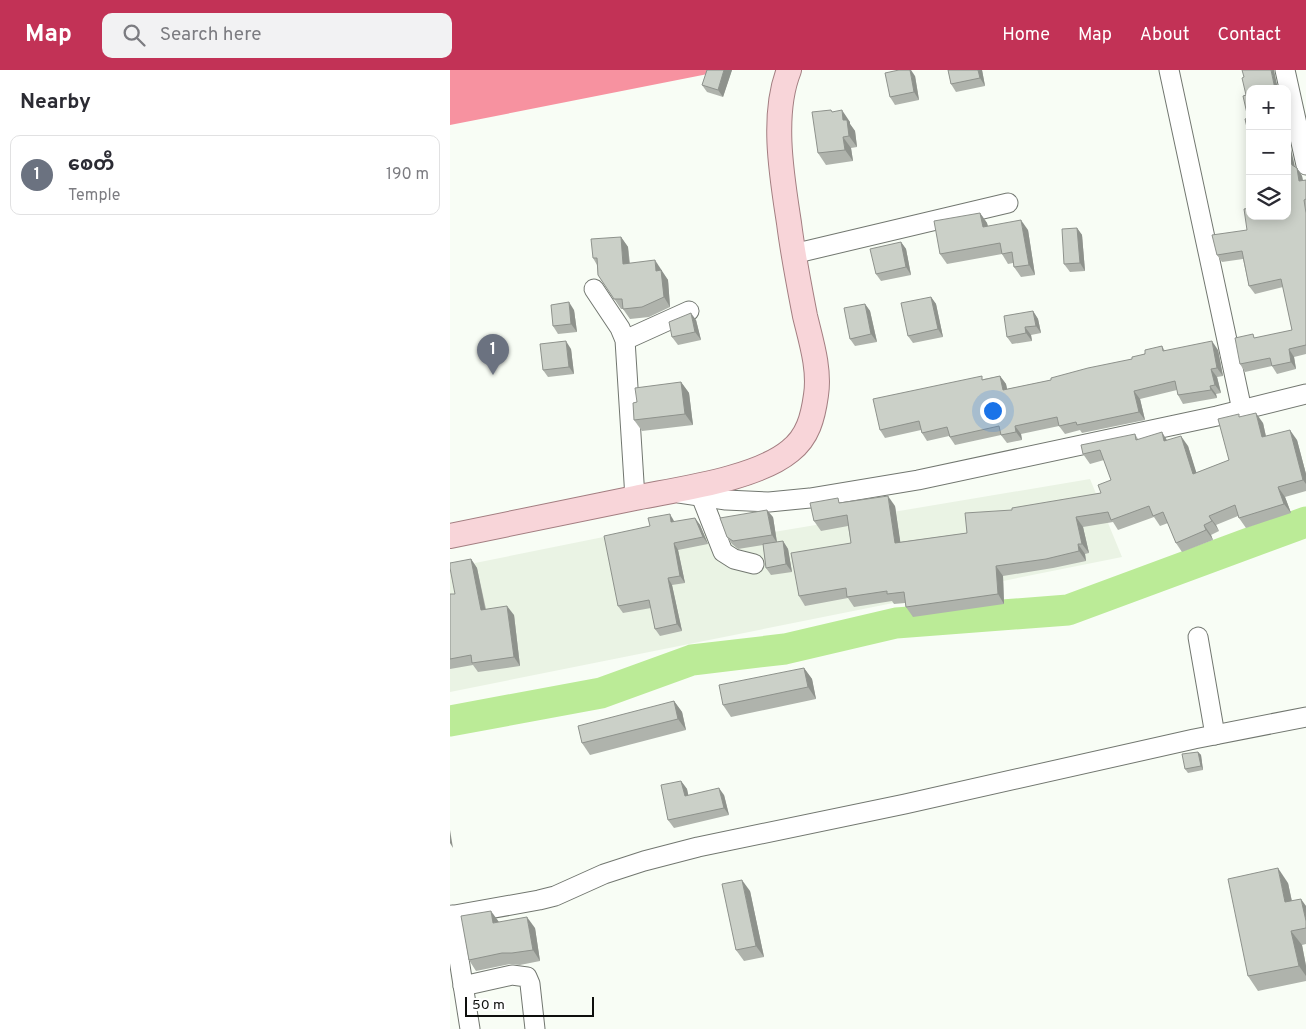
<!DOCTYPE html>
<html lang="en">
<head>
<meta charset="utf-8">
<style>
  :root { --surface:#fff; --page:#f2f2f3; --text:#2b2b33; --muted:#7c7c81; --line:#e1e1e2; --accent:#c23256 }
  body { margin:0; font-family:Overpass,"Noto Sans Myanmar",sans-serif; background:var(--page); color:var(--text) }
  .controls { position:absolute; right:15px; top:15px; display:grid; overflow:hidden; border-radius:10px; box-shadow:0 2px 12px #0003 }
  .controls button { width:45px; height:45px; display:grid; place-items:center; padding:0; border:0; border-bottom:1px solid var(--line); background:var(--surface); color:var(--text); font:25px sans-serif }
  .scale { position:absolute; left:15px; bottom:12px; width:129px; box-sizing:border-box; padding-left:5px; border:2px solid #0e0f0d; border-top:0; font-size:14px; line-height:18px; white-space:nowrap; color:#0e0f0d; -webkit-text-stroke:4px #fff; paint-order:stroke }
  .you { position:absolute; left:542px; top:340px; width:18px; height:18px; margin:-12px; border:4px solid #fff; border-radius:50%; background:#1a73e8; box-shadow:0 0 0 8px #1a73e833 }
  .badge { display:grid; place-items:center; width:32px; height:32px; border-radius:50%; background:var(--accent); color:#fff; font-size:16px; font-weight:700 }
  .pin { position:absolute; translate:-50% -41px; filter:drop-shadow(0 1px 2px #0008) }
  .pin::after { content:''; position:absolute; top:26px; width:18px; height:15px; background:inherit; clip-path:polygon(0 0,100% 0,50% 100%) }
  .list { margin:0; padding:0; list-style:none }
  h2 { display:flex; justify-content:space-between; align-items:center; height:65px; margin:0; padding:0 20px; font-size:21px }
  h2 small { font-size:16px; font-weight:400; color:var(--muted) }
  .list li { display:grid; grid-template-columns:32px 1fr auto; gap:15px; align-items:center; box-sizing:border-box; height:80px; margin:0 10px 10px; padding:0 10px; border:1px solid var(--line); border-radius:10px }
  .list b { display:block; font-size:19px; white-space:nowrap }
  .list p { margin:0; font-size:16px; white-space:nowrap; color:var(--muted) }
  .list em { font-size:16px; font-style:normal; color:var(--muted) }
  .icon { flex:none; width:28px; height:28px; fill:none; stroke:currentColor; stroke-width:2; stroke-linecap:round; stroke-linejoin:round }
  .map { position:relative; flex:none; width:856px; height:959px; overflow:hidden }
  header { display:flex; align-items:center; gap:30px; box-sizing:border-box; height:70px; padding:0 25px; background:var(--accent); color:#fff }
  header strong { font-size:24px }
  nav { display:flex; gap:28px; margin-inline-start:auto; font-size:18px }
  .search { width:350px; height:45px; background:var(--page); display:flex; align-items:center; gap:12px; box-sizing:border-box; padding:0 18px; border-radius:10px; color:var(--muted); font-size:19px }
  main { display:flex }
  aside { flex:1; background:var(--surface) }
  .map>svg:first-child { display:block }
  .built { fill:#eaf3e4 }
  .forest { fill:#f792a0 }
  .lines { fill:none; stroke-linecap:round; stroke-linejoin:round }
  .river { stroke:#bbeb97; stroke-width:31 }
  .minor-casing { stroke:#727770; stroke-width:21 }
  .major-casing { stroke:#a37e81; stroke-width:26 }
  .minor { stroke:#fff; stroke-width:19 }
  .major { stroke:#f8d5d9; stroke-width:24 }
  .wall { fill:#afb3ac }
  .shaded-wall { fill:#8e928c }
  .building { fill:#cbd0c8; stroke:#8e928c }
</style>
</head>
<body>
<header>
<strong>Map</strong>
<div class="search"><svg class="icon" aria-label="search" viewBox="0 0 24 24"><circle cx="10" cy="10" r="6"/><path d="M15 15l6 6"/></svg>Search here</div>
<nav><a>Home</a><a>Map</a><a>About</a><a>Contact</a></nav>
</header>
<main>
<aside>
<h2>Nearby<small></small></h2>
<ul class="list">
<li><span class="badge" style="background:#6b7280">1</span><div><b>စေတီ</b><p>Temple</p></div><em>190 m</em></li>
</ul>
</aside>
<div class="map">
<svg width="856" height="959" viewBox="0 0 856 959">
  <rect width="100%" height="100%" fill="#f8fdf5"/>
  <!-- built -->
  <path class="built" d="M640 409 672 487 0 622V498L223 453 276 470Z"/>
  <!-- forest -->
  <path class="forest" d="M0 0H278L0 55Z"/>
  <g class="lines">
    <!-- river -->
    <path class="river" d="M0 651 151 623 242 590 335 579 446 553 618 540 856 452"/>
    <!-- minor casing -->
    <g class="minor-casing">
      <g id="minor">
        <path d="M719 0 792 340"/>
        <path d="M835 0 856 95"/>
        <path d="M343 184 558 133"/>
        <path d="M144 219 170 258 175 270 185 428"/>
        <path d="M175 270 239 241"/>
        <path d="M229 423 276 430 319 432 360 428 468 410 767 346 856 324"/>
        <path d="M251 426 273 482 284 489 304 494"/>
        <path d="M748 567 765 665"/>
        <path d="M2 845 20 959"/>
        <path d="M0 846 89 830 105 826 154 804 194 791 248 777 455 734 744 669 856 647"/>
        <path d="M13 916 62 905 77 907 80 914 85 959"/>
      </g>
    </g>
    <!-- major casing -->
    <g class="major-casing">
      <path id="major" d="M0 466C62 453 124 441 185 428 229 419 306 409 340 381 358 367 363 347 366 325 370 299 361 271 355 246 349 215 343 185 339 153 332 107 321 45 339 0"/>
    </g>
    <!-- minor -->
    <use href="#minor" class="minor"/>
    <!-- major -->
    <use href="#major" class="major"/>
  </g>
  <!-- wall -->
  <g class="wall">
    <path d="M257 0H282L273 27 257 22 252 15Z"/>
    <path d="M498 0H532L535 16 506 22 501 14Z"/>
    <path d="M465 6 469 30 445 35 440 27Z"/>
    <path d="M383 42 400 52V54L405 61 407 77 401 78 403 91 376 95 368 83Z"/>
    <path d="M845 97 847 98 852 106 853 110H856V284L844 287 846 299 827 304 822 296 795 302 790 294 806 268 842 260 833 217 805 224 799 216 793 189 772 192 767 185 797 160 837 146Z"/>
    <path d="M530 143 537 153 538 156 578 160 585 205 571 207 564 197 563 193 558 194 552 184 497 194 490 184Z"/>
    <path d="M627 158 632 165 635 201 620 202 614 194Z"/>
    <path d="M171 167 178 177 180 193 212 200V202L218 210 220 237 199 247 180 249 173 239H171L148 205 147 195 143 188Z"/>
    <path d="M451 172 456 179 461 205 431 211 426 204Z"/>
    <path d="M481 227 486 234 493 267 463 273 458 266Z"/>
    <path d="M415 234 420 241 427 272 405 276 400 269Z"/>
    <path d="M124 240 127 262 108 264 103 256Z"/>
    <path d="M583 241 588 249 591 263 581 265 582 271 562 274 557 267Z"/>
    <path d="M246 250 251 270 228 275 222 267Z"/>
    <path d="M712 276 715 281 768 280 773 306 767 307 771 323 766 324 767 328 733 334 728 325 727 320 690 329 695 350 632 363 630 360 615 364 609 356 571 364 572 370 557 373 551 365 505 375 499 366 477 371 472 363 471 360 435 368 430 360 534 309 550 306 556 314 557 319 601 310 682 289Z"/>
    <path d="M121 279 124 304 98 307 93 300Z"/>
    <path d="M231 312 239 323 243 355 192 361 184 350 187 332Z"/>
    <path d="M791 347 813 353 816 366 847 370 856 404V421L835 427 841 443 796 458 789 448 788 446 766 455 769 461 761 465 763 470 732 482 726 473 718 453 710 456 704 447 668 460 663 452 633 457 639 483 635 484 636 491 603 498 553 506 554 534 463 547 456 537 455 533 444 534 442 531 404 537 398 528 355 536 349 526 401 473 398 456 371 461 364 451 391 433 445 436 450 472 517 463 562 440 651 423 661 410 654 390 640 394 633 384 685 364 688 369 717 370 738 376 746 403 779 390Z"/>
    <path d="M323 447 327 472 333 471 338 479 342 502 321 505 316 498 313 475 288 479 282 474 277 467Z"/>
    <path d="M245 448 250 455 258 474 228 480 235 513 222 515 232 561 210 566 205 559 201 538 173 543 168 536 200 456 224 451 225 452Z"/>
    <path d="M21 489 27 498 36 539 64 545 70 596 28 602 23 595 0 599V524H5Z"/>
    <path d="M354 598 362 609 366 629 281 647 273 635Z"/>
    <path d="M224 631 232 642 236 660 140 685 132 673Z"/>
    <path d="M748 682 751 685 753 700 738 703 735 699Z"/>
    <path d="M231 711 237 719 238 725H274L279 745 224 758 218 750Z"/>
    <path d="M838 813 842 831 856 836V874L852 875 856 896V911L808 921 798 906Z"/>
    <path d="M300 821 314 887 294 891 286 880Z"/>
    <path d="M49 852 85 858 90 891 70 895 60 894 26 901 19 890Z"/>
  </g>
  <!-- shaded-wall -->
  <g class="shaded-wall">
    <path d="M274 0H282L273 27 268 20Z"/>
    <path d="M460 0H461L465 6 469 30 464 22Z"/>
    <path d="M528 0H532L535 16 530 8Z"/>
    <path d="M821 0H824L828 19H825Z"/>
    <path d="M392 40 400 52V54L405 61 407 77 399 66 393 50Z"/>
    <path d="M837 61 845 97 842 95 840 90 837 77Z"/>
    <path d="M393 67 401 78 403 91 395 80Z"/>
    <path d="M847 98 852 106 854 118 849 111Z"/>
    <path d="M530 143 537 153 540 167 533 157Z"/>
    <path d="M571 150 578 160 585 205 579 195Z"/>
    <path d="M627 158 632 165 635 201 630 193Z"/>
    <path d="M171 167 178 177 180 204 173 194Z"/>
    <path d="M451 172 456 179 461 205 456 197Z"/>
    <path d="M205 190 218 210 220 237 214 227 206 201Z"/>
    <path d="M481 227 486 234 493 267 488 259Z"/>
    <path d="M119 232 124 240 127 262 121 254Z"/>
    <path d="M415 234 420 241 427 272 421 264Z"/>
    <path d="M583 241 588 249 591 263 586 256Z"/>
    <path d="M241 243 246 250 251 270 245 262Z"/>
    <path d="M575 257 581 265 582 271 576 263Z"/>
    <path d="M116 271 121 279 124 304 119 297Z"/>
    <path d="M762 271 768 280 773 306 767 298Z"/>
    <path d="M839 279 844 287 846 299 841 292Z"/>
    <path d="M761 299 767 307 771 323 765 315Z"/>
    <path d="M550 306 556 314 559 328 553 320Z"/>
    <path d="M231 312 239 323 243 355 235 344Z"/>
    <path d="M760 316 766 324 767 328 761 320Z"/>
    <path d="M684 321 690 329 695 350 689 342Z"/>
    <path d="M806 343 813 353 818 377 812 367Z"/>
    <path d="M565 356 571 364 572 370 566 362Z"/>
    <path d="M840 360 847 370 856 404V414L853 410Z"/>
    <path d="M712 362 718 372 714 371Z"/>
    <path d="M731 366 738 376 750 414 743 404Z"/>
    <path d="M828 417 835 427 841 443 834 434Z"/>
    <path d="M438 426 445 436 452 483 445 473Z"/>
    <path d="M317 440 323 447 327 473 322 465Z"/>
    <path d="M220 444 224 451 226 459 221 452Z"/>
    <path d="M759 446 766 455 769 461 762 451Z"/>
    <path d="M626 447 633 457 639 483 632 474Z"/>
    <path d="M245 448 250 455 258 474 253 467Z"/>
    <path d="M754 455 761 465 763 470 756 460Z"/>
    <path d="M333 471 338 479 342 502 336 494Z"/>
    <path d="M224 473 228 480 235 513 230 506Z"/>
    <path d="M628 474 635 484 636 491 629 481Z"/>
    <path d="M21 489 27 498 37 548 31 540Z"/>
    <path d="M546 496 553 506 554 534 548 524Z"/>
    <path d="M218 508 222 515 232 561 227 554Z"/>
    <path d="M57 536 64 545 70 596 64 587Z"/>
    <path d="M354 598 362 609 366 629 358 617Z"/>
    <path d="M224 631 232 642 236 660 228 649Z"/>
    <path d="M748 682 751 685 753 700 751 696Z"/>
    <path d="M231 711 237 719 240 733 235 726Z"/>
    <path d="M269 718 274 725 279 745 274 738Z"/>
    <path d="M0 760 3 778 0 773Z"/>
    <path d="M828 798 838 813 845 847 835 832Z"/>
    <path d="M292 810 300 821 314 887 306 876Z"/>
    <path d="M851 829 856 836V851Z"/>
    <path d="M41 841 49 852 43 853Z"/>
    <path d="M77 847 85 858 90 891 83 880Z"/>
    <path d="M841 861 852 875 856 896V906L849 896Z"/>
  </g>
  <!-- building -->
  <g class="building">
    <path d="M257 0H274L268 20 252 15Z"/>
    <path d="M449 0H460L464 22 440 27 435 3Z"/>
    <path d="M498 0H528L530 8 501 14Z"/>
    <path d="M792 0H821L825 19H800V66H799L795 49 798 48 793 26 796 25 792 8 794 7Z"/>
    <path d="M381 40 382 42 392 40 393 50H397L399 66 393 67 395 80 368 83 362 42Z"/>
    <path d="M837 77 840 90 842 95 847 98 849 111 856 110V129L854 130 856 143V275L839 279 841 292 822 296 820 288 790 294 785 268 803 264 804 268 842 260 831 209 799 216 792 181 767 185 762 165 797 160 794 139 800 138V146H837Z"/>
    <path d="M530 143 533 157 571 150 579 195 564 197 562 182 552 184 550 173 490 184 484 151Z"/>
    <path d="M627 158 630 193 614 194 612 159Z"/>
    <path d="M171 167 173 194 205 190 206 201 211 200 214 227 192 237 173 239 172 229H164L148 205 147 188H143L141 169Z"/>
    <path d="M451 172 456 197 426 204 420 179Z"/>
    <path d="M481 227 488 259 458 266 451 233Z"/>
    <path d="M119 232 121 254 103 256 101 235Z"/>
    <path d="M415 234 421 264 400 269 394 238Z"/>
    <path d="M583 241 586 256 575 257 576 263 557 267 554 246Z"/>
    <path d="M241 243 245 262 222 267 219 252Z"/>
    <path d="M116 271 119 297 93 300 90 274Z"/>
    <path d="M762 271 767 298 761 299 765 315 760 316 761 320 728 325 725 311 684 321 689 342 627 355 626 352 609 356 607 347 565 356 566 362 551 365 549 356 500 367 497 357 472 363 469 351 430 360 423 329 532 306V310L550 306 553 320 601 310V308L638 298 682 289V287L695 284V280L712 276 713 281Z"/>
    <path d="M231 312 235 344 184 350 183 333 187 332 185 318Z"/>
    <path d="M806 343 812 367 840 360 853 410 828 417 834 434 789 448 785 435 759 446 762 451 754 455 756 460 726 473 713 442 703 446 699 436 661 450 658 442 626 447 632 474H628L629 481 596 489 546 496 548 524 456 537 454 522 437 524V521L397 527 396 518 349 526 341 483 401 473 397 445 364 451 360 433 388 428 389 433 438 426 445 473 517 463 515 443 562 440V438L651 423 648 415 661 410 650 380 633 384 631 375 685 364 686 370 712 362 714 371 731 366 743 404 779 390 768 349 789 344V347Z"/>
    <path d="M317 440 322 465 283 471 277 467 270 448Z"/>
    <path d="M220 444 221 452 245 448 253 467 224 473 230 506 218 508 227 554 205 559 199 530 168 536 154 466 200 456 198 448Z"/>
    <path d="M333 471 336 494 316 498 313 474Z"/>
    <path d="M21 489 31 540 57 536 64 587 22 593 21 585 0 589V524H5L0 498V493Z"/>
    <path d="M354 598 358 617 273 635 269 615Z"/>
    <path d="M224 631 228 649 132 673 128 656Z"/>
    <path d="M748 682 751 696 735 699 732 684Z"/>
    <path d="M231 711 235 726 269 718 274 738 218 750 211 715Z"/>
    <path d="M828 798 835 832 851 829 856 851V858L841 861 849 896 798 906 778 809Z"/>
    <path d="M292 810 306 876 286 880 272 814Z"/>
    <path d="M41 841 43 853 77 847 83 880 62 883H52L19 890 11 846Z"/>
  </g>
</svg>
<div class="controls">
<button>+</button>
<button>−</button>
<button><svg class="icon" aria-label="layers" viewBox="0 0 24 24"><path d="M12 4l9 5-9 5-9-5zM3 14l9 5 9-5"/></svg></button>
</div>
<div class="scale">50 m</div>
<div class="you"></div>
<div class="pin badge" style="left:43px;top:305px;background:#6b7280">1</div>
</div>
</main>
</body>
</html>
